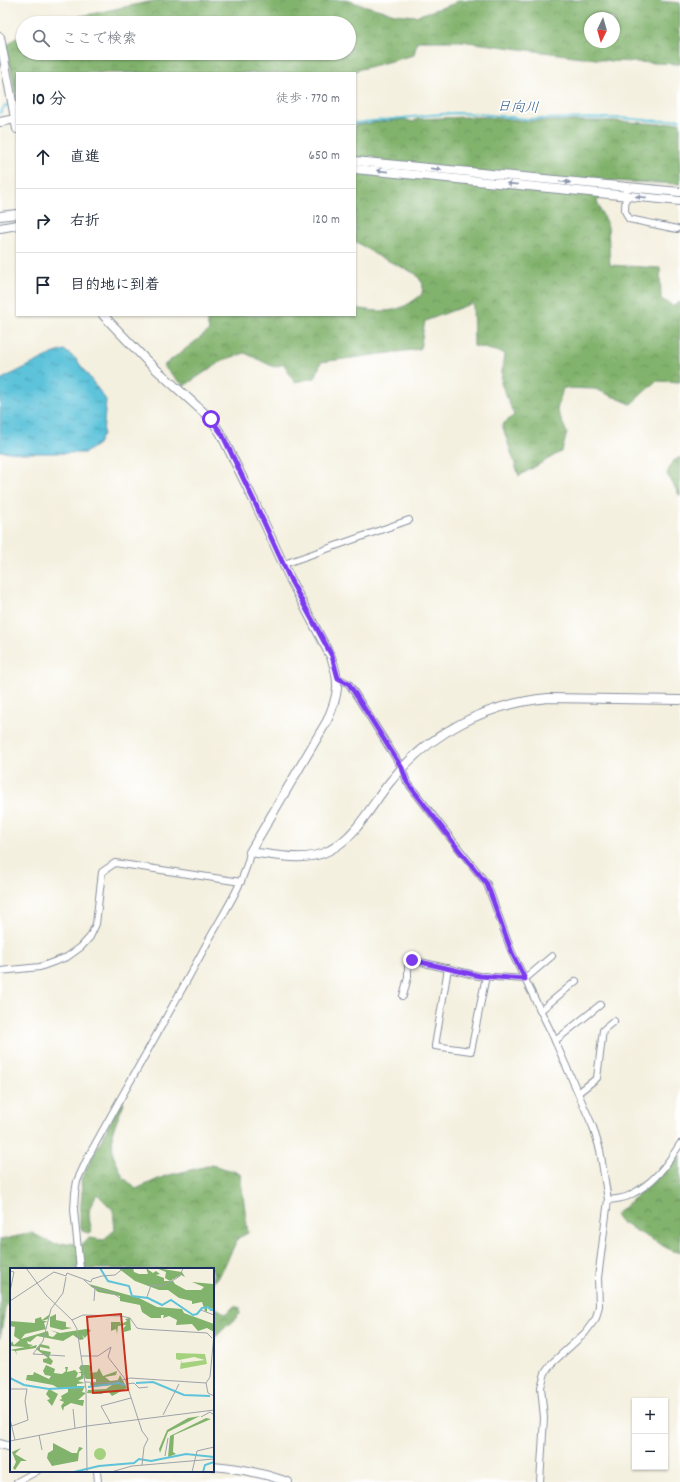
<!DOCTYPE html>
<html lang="ja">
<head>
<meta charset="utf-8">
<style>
  :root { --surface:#fff; --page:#f6f6f7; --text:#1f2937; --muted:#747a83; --line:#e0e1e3 }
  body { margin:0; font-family:Dekko,"Klee One",sans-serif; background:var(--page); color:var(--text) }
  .controls { position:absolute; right:12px; bottom:12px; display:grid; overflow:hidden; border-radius:0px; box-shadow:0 1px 3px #0004 }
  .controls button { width:36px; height:36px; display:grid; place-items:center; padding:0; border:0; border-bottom:1px solid var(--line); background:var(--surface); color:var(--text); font:20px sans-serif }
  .compass { position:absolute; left:584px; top:12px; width:36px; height:36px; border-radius:50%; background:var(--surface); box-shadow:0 1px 3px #0004; rotate:185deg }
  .stop { position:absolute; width:12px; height:12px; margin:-9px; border:3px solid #7c3aed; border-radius:50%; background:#fff }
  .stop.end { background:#7c3aed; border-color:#fff; box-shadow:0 1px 4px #0008 }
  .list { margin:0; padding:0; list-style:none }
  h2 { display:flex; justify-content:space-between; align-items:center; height:52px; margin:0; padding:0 16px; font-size:17px }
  h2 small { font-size:13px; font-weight:400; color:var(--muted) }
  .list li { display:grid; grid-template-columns:26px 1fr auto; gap:12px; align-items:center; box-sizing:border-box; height:64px; padding:0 16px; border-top:1px solid var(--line) }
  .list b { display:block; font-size:15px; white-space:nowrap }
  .list em { font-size:13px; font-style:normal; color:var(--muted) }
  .icon { flex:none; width:22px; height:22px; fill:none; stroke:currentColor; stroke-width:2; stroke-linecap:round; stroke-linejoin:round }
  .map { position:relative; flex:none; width:680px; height:1482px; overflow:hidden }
  .search { position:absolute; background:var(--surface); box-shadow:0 1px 3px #0004; left:16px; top:16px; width:340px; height:44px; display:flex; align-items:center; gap:10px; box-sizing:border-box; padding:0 14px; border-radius:22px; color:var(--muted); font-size:15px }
  .panel { position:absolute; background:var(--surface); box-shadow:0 1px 3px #0004; left:16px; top:72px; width:340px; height:244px; border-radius:0px }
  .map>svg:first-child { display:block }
  .forest { fill:url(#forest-crowns); stroke:#4e7166; fill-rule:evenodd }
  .water { fill:url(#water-ripples); stroke:#3c799c }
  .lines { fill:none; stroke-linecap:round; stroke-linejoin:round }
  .stream { stroke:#5dc3da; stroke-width:2 }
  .street-casing { stroke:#88909e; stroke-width:8 }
  .secondary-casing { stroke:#88909e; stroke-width:10 }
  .street { stroke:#fff; stroke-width:6 }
  .secondary { stroke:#fff; stroke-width:8 }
  .oneway { fill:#8d97ae }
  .route { stroke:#7c3aed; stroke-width:5 }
  .labels { text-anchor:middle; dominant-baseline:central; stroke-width:3.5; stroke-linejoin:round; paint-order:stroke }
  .water-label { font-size:14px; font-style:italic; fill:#2f5b83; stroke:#fff }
  .inset-river { fill:none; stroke:#5dc3da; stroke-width:2 }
  .inset-road { fill:none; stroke:#9da3ab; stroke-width:1 }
  .view { fill:#c8321e; fill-opacity:0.15; stroke:#c8321e; stroke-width:2 }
  .inset-edge { fill:none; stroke:#1b2f5e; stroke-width:2 }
</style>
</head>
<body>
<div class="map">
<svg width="680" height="1482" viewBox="0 0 680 1482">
  <defs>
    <pattern id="forest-crowns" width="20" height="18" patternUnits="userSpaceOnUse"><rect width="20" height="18" fill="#82b36d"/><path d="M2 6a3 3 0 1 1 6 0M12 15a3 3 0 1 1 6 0" fill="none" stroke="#6a925d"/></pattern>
    <pattern id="water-ripples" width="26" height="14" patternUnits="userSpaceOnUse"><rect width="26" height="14" fill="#5dc3da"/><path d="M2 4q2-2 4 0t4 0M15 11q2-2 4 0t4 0" fill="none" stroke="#4c9fb4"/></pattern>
  </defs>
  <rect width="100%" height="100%" fill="#fff"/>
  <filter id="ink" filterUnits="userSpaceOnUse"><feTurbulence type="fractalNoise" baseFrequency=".025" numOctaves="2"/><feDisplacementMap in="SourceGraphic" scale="8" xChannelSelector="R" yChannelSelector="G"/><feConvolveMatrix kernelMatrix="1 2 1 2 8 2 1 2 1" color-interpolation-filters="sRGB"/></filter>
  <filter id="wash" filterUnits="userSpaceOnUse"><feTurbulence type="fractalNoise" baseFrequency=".012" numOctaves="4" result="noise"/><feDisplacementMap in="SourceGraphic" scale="16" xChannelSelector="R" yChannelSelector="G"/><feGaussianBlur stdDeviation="0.9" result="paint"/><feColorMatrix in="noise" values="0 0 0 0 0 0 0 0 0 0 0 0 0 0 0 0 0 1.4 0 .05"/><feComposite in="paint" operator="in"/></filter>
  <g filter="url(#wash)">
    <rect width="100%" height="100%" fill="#f4f0df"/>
    <!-- forest -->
    <g class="forest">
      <path d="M158 0H345L395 14 416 16 453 4 458 0H660L661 1 680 3V64L611 61 460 41H417L414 55 357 70 354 73H17V105L12 74 6 47 15 38 23 37V53H349V23H61L72 18ZM590 18H614V42H590Z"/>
      <path d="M465 117H487L527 121H614L659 124 680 122V184L609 181 597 202 608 227 610 265 660 268 661 299 673 306 680 302V382L656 381 631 404 595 389 563 388 557 410 567 433 562 451 519 476 502 425 514 415 501 383 504 353 474 346 473 303 425 321 420 349 321 362 315 378 294 382 284 364 274 367 245 353 223 360 184 386 163 366 209 331 206 315H355V308C384 313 399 314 422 294L423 284 416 274 376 255 355 241V125L404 119 413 122 417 119Z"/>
      <path d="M680 457V496L667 474 672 462Z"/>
      <path d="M121 1102 124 1103 112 1133 113 1155 123 1177 136 1189 165 1176 212 1165 240 1173 248 1233 238 1238 223 1269 213 1283V1269H11V1305L6 1303 0 1339V1240L32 1233 54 1244 69 1243 81 1245 89 1238 103 1240 115 1230 113 1210 97 1194C87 1210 88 1213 92 1232L88 1233 82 1231 80 1226V1212L82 1195 81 1179Z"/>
      <path d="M680 1156V1252L672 1251 619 1221 615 1215 669 1168Z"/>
      <path d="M213 1306 226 1314 234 1306 240 1308V1314L213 1339Z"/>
    </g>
    <!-- water -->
    <path class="water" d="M64 350 76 359 106 400 103 434 98 444 85 453H21L0 451V380L52 354Z"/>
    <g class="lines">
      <!-- stream -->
      <g class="stream">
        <path d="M0 113 5 106 11 105"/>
        <path d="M355 123 431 115 455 113 480 114 527 119 619 118 659 121 680 119"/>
      </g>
    </g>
  </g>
  <g filter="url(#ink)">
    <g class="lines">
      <!-- street casing -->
      <g class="street-casing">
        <g id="street">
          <path d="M626 188 625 211 629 219 677 229"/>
          <path d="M284 564 409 520"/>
          <path d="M338 678 349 684 402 768 407 782 459 849 487 884 512 953 552 1034 593 1127 600 1150 608 1200 598 1278 599 1306 596 1318 585 1333 552 1363 545 1373 541 1387 544 1418 540 1482"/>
          <path d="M448 968 435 1046 471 1051 486 976"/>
          <path d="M0 971 40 967 67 957 81 947 90 937 96 924 102 872 115 863 241 882"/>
          <path d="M403 996 408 977V967L412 960 479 976 525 979 552 956"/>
          <path d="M540 1011 576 981"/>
          <path d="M555 1041 600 1005"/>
          <path d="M578 1093 597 1078 603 1030 614 1021"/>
          <path d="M608 1200C615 1199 624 1199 630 1195 653 1184 667 1165 680 1144"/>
          <path d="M80 1269 74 1210 75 1193 77 1181 88 1157C127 1086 168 1016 206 945 221 917 245 883 250 852"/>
          <path d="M97 1471 98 1482"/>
          <path d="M17 1482 37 1471"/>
        </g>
      </g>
      <!-- secondary casing -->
      <g class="secondary-casing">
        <g id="secondary">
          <path d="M0 37 17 129"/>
          <path d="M0 122 15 119"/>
          <path d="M355 161 680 192"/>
          <path d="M355 169 680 201"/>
          <path d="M0 216 17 214"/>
          <path d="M0 228 17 225"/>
          <path d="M103 315 147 361 211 419 221 434 256 505 291 581 331 657C341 683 338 696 327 721L250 852C275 855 307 863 330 850 357 836 371 805 390 782 429 733 486 704 548 698L680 700"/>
          <path d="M0 1444 11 1447"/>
          <path d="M213 1466C240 1468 263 1473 288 1482"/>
        </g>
      </g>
      <!-- street -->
      <use href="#street" class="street"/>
      <!-- secondary -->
      <use href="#secondary" class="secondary"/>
    </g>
    <!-- one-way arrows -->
    <defs><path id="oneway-solid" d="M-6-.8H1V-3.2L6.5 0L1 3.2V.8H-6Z"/></defs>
    <g class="oneway">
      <use href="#oneway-solid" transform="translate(436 169) rotate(6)"/>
      <use href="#oneway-solid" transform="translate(382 171) rotate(-174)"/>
      <use href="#oneway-solid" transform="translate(565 182) rotate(6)"/>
      <use href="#oneway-solid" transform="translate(512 184) rotate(-174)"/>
      <use href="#oneway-solid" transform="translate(641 197) rotate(-174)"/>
    </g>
  </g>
  <g class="lines" filter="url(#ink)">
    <!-- route -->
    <path class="route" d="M211 419 222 434 256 505 291 581 332 656 338 678 349 684 402 768 407 782 459 850 487 884 512 953 525 979 480 976 412 960"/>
  </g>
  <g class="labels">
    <!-- water labels -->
    <g class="water-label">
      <text transform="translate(518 108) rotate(3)">日向川</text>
    </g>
  </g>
  <!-- overview -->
  <g transform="translate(10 1268)">
    <rect width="204" height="204" fill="#f4f0df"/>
    <path d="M166 85 195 86 197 96 170 101 171 93H179H172L171 95 195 92 184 89 169 92 166 91ZM84 186a6 6 0 1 1 12 0a6 6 0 1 1-12 0Z" fill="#a3d17e"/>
    <path d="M108 0H123L124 4 129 6H138L136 0 143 5 146 3 150 6 146 7 154 10V13H163L165 16 176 22H191L194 19 182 14 203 16 204 41 197 40V44L195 43 192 34 182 36V33L169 30 158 22H149L125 13ZM146 0 172 4 175 9 171 7 160 13 155 10 156 4ZM79 16 129 30 147 39 172 41 174 45 204 56V64L197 60 188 63 182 56 166 57 167 52 159 48 153 50 154 47H151V50H141L132 44 130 37 110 33V28L88 24ZM40 46 38 51 32 53H37L34 55 36 61 15 66 11 71 38 63 39 68 43 69 47 65 40 62 50 65 76 61 81 62 75 70 72 67 74 71 70 72 63 67 53 73 27 68 20 74 17 73 18 76 23 77 19 79 27 77 26 80 6 83 7 87 5 83 0 82 15 79 0 78 2 73 4 77 10 72 4 68 5 59 0 58V53L25 55V51L31 49 32 52ZM46 46V52L56 54V59L62 60 52 62 40 59V49ZM120 50 121 62 114 64 113 61 116 57 108 58 107 66 106 61 101 63V54H110L111 56 117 53 115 51ZM30 76 39 78 40 81 30 79V82L41 84 39 89 43 93 41 97 33 94V91L38 90 26 81ZM36 97 45 101 44 105 52 106 56 103 55 99H58L57 104 65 102 68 105 66 110 71 108V105H68L72 103 74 110 68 113 75 115 67 116V118H75L72 124 76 125 68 132H74L73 138 61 135 54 139 53 143 51 138 54 134 49 132 52 131 51 128 58 124V120H48L43 117 16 112 17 107H23L24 104 39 111 41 108 35 107 33 103ZM71 97H79L82 100 80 105 87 104 89 100 93 108 107 103 106 107 95 109 100 113 108 112 110 107 117 120 102 128 98 123 91 126 77 125 78 122 96 121 102 117 81 119 80 115H86V111H76L69 100ZM39 121 48 126 42 138 37 132 40 131 36 126ZM190 148 158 164 150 185 149 181 157 162 178 150ZM196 150 201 151 164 167 163 184 166 186 158 189 160 168ZM43 175 62 185H67L69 179 73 180 69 184 68 193 42 198 37 190 38 185 43 182ZM11 180 5 186 17 193H11L5 202 3 200 6 194 2 184Z" fill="#82b36d"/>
    <path class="inset-river" d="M90 0 98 13 119 18 122 28 138 30 152 37 161 32 183 47 187 46 192 40 198 39 201 42H204M0 110 14 117 39 121 74 119M126 115 143 114 174 127 200 128M78 119 109 115 115 117M64 204 89 198 124 195 129 191 141 193 176 186 204 189M193 204 195 197 204 194"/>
    <path class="inset-road" d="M16 0 36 27 62 52 67 61 76 121 77 204M0 3 4 4 0 24M74 12 82 19 103 25 110 30M137 29 141 17 151 18 162 13 170 8 173 0M0 33 44 4 56 8 57 5 81 14 82 11 92 8 105 7 114 0M84 33 85 20M191 42 204 47M62 52 73 47 111 48 120 50 127 60 132 61 197 65 202 70M204 66 200 109 196 115 198 125 204 128M55 88 23 86 33 73 41 41 53 25 56 9M71 88H88L101 79 98 89 115 111 132 163 138 171 134 179 132 197M75 114 102 115 120 110 196 115M117 116 124 115 129 120 138 119M0 121H17L15 133 18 152 2 158M63 141 65 160M153 147 169 116M191 149 200 144 204 147M0 151 5 172M101 156 91 138 121 130M77 158 204 142M29 167 32 182M0 173 77 158M155 188 158 170M101 204 122 198 204 191M182 204 187 183 204 179"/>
    <path class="view" d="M111 46 118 122 83 125 77 49Z"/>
    <rect width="204" height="204" class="inset-edge"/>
  </g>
</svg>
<div class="controls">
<button>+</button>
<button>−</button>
</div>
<svg class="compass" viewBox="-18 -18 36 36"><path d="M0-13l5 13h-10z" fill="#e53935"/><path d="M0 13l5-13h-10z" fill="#747a83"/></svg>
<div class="stop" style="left:211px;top:419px"></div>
<div class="stop end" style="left:412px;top:960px"></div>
<div class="search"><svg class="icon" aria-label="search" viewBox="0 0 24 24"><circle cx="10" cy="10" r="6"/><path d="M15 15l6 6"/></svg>ここで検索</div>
<section class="panel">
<h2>10 分<small>徒歩 · 770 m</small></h2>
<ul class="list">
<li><svg class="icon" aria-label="ahead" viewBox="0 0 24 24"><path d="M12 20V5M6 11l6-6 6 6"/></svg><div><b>直進</b></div><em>650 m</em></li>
<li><svg class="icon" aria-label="right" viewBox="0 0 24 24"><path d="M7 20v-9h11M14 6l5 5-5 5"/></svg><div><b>右折</b></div><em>120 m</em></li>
<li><svg class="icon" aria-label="arrive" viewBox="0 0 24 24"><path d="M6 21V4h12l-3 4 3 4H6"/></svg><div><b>目的地に到着</b></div></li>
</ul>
</section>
</div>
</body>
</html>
